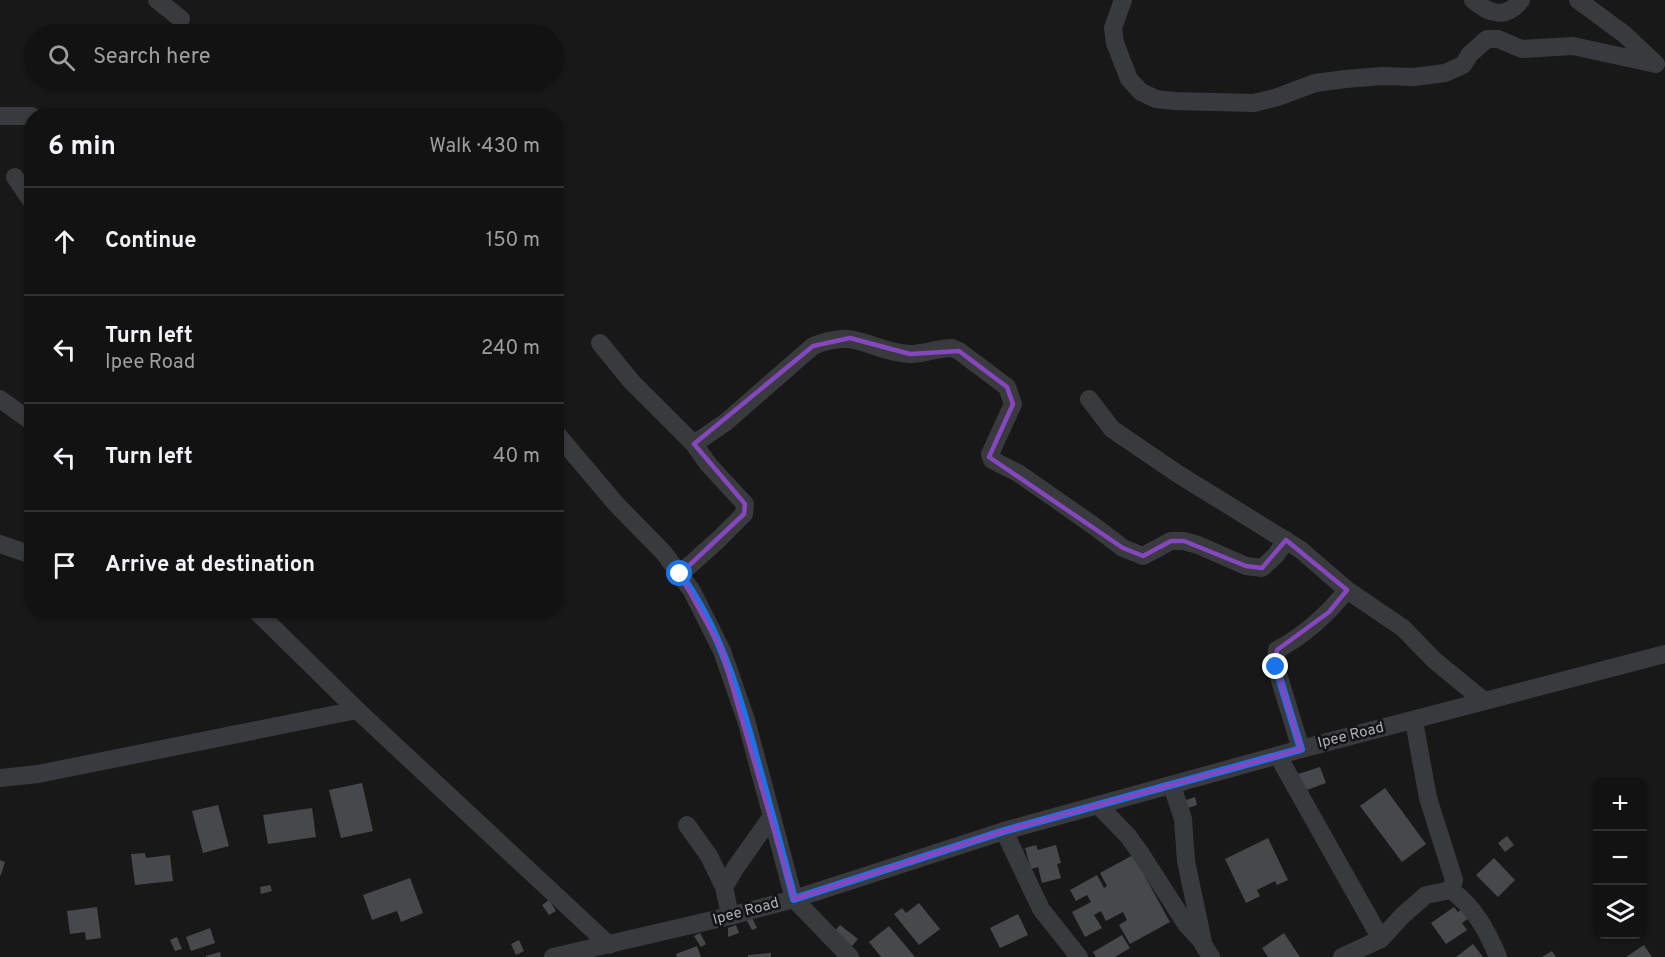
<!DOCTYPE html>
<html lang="en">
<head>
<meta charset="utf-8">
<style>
  :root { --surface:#121213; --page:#1f2021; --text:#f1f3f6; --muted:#9c9ea0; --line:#313233 }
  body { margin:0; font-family:Overpass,sans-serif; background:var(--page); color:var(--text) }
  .controls { position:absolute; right:18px; bottom:18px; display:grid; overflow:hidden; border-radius:12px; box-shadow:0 2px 4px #0004 }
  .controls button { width:54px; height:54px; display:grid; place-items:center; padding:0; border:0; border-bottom:2px solid var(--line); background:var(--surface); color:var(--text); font:30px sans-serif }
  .stop { position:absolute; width:18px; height:18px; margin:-14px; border:4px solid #1a73e8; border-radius:50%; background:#fff }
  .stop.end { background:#1a73e8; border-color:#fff; box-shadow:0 2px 6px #0008 }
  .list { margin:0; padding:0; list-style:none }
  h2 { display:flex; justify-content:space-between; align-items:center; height:78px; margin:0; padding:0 24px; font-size:26px }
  h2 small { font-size:20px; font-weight:400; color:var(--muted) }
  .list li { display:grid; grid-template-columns:39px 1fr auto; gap:18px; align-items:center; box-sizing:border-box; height:108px; padding:0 24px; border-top:2px solid var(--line) }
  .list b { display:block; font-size:22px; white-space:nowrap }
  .list p { margin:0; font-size:20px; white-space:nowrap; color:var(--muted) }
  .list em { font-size:20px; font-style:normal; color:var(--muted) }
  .icon { flex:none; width:33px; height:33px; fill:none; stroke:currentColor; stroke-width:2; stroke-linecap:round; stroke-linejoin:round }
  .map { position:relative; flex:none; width:1665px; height:957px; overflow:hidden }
  .search { position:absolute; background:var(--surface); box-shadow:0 2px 4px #0004; left:24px; top:24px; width:540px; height:66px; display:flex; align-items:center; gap:15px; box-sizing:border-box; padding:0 21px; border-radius:33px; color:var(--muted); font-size:22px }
  .panel { position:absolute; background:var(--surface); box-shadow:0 2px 4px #0004; left:24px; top:108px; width:540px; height:510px; border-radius:24px }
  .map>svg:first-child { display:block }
  .building { fill:#47484c }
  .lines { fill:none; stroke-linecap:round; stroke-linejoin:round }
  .minor { stroke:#393a3e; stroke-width:18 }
  .route { stroke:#1a73e8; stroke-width:8 }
  .marked { fill:none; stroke:#8546be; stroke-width:4.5; stroke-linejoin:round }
  .labels { text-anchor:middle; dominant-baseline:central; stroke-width:5; stroke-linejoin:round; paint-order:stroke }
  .street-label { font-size:15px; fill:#abafb8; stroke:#131314 }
</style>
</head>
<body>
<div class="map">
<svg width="1665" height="957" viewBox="0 0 1665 957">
  <rect width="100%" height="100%" fill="#181819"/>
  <!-- building -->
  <g class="building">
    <path d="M1320 767 1326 783 1304 791 1298 774Z"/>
    <path d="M362 783 373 831 341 838 329 790Z"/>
    <path d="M1385 788 1426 844 1402 862 1360 806Z"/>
    <path d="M1195 797 1197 805 1185 809 1183 801Z"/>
    <path d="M218 805 229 846 203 853 192 811Z"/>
    <path d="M312 808 316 837 268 844 263 815Z"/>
    <path d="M1507 836 1514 845 1505 852 1498 843Z"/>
    <path d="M1268 838 1288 880 1277 885 1275 881 1257 890 1260 896 1246 903 1225 859Z"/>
    <path d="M1036 845 1038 850 1056 845 1061 863 1057 864 1061 878 1042 883 1038 867 1031 869 1025 848Z"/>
    <path d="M145 853 146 858 170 855 173 881 135 885 131 854Z"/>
    <path d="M1133 855 1170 922 1130 944 1119 925 1127 920 1123 912 1106 921 1101 911 1094 915 1102 928 1085 937 1072 912 1091 902 1087 895 1076 901 1070 890 1097 875 1104 888 1107 886 1100 873Z"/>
    <path d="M1494 858 1515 880 1498 897 1476 875Z"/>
    <path d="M0 860 5 862 1 875H0Z"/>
    <path d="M410 878 423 913 401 922 397 911 372 920 363 895Z"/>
    <path d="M270 885 272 891 261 894 260 887Z"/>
    <path d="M549 900 556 911 549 915 542 905Z"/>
    <path d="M919 903 940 929 919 945 894 914 902 908 906 913Z"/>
    <path d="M97 907 101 938 86 940 85 932 70 934 67 911Z"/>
    <path d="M1454 907 1458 912 1462 909 1469 918 1462 923 1467 930 1446 944 1431 923Z"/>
    <path d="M1018 914 1028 935 1000 948 990 928Z"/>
    <path d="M751 916 757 928 752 930 746 919Z"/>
    <path d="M736 925 739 933 728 937V928Z"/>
    <path d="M840 925 858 939 852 946 834 932Z"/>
    <path d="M889 926 915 957H881L869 942Z"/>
    <path d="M210 928 215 943 191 951 186 937Z"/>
    <path d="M700 933 706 944 701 947 694 936Z"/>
    <path d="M1284 933 1300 957H1268L1262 948Z"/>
    <path d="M1122 935 1130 948 1115 957H1096L1093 952Z"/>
    <path d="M177 937 182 949 175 951 170 940Z"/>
    <path d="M519 940 524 951 516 955 511 944Z"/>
    <path d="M1473 944 1483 957H1456Z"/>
    <path d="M1644 945 1652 957H1626Z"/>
    <path d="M697 946 701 957H677L676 954Z"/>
    <path d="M1552 951 1556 957H1542Z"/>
    <path d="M220 952 221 957H206V956Z"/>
    <path d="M771 953V957H748V955Z"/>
  </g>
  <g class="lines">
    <!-- minor -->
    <g class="minor">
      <path d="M157 0 181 19"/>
      <path d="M1123 0 1113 28 1115 43 1129 79 1141 92 1156 99 1174 101 1254 103 1278 97 1315 83 1346 79 1382 76 1414 77 1445 73 1463 65 1470 54 1487 39H1498L1522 49 1573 46 1656 64"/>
      <path d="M1473 0C1490 15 1507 19 1521 0"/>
      <path d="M1578 0 1624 34 1655 63"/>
      <path d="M0 116H32"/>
      <path d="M15 177 32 202"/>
      <path d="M600 343 631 381 694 444 708 464 745 504 744 514 718 540 680 574"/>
      <path d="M0 399 32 422"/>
      <path d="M1089 399 1112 429 1178 474 1301 550 1347 590 1403 628 1434 660 1484 701"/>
      <path d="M556 433 617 505 664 553 692 591 722 651 746 720 794 899 850 957"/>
      <path d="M694 444 726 422 813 346C857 327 870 352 910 354 924 354 938 348 952 348L959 351 1007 387 1013 404 990 454 992 460 1018 473 1094 526 1123 548 1143 556 1171 541H1184L1198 545 1246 566 1262 568 1276 555 1286 540"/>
      <path d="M0 544 32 555"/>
      <path d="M255 610 357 710 609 945"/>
      <path d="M1414 721 1428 798 1454 880 1451 890"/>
      <path d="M1301 749 1276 667 1277 650C1305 635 1327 615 1347 590"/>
      <path d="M1278 756 1381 939 1403 915 1426 895 1451 890C1474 907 1487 930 1498 957"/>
      <path d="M0 778 38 774 357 710"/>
      <path d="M1172 786 1183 819 1186 861 1203 942"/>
      <path d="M1099 806 1128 836 1141 854 1186 924 1200 939 1211 957"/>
      <path d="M687 825 709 856 724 887 730 916"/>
      <path d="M1004 831 1041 909 1079 957"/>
      <path d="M724 887 736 867 772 816"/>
      <path d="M553 957 730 916 794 899 1004 831 1301 749 1665 654"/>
      <path d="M1342 957 1381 939"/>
    </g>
  </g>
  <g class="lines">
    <!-- route -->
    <path class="route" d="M680 574C719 628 739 694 756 758 769 805 782 852 794 899L1004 831 1301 749 1276 667"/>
  </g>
  <!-- marked area -->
  <path class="marked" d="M850 338 910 354 959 351 1007 387 1013 404 989 457 1123 548 1143 556 1171 541H1184L1246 566 1262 568 1286 540 1347 590 1329 612 1277 650 1276 667 1301 749 1004 831 794 899 722 651 680 574 744 514 745 504 694 444 813 346Z"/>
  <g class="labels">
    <!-- street labels -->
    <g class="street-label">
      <text transform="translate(1351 736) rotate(-14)">Ipee Road</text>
      <text transform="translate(746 912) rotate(-15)">Ipee Road</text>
    </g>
  </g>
</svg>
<div class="controls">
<button>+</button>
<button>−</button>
<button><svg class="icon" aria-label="layers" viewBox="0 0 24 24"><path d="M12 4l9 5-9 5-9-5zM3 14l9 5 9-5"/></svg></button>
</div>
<div class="stop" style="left:680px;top:574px"></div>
<div class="stop end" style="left:1276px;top:667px"></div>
<div class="search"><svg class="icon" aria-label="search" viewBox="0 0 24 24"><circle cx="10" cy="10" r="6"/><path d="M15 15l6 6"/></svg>Search here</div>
<section class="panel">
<h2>6 min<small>Walk · 430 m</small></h2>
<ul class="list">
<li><svg class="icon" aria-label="ahead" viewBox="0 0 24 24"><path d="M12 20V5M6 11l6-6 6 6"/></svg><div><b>Continue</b></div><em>150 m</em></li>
<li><svg class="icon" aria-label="left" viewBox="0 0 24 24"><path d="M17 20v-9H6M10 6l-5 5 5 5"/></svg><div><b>Turn left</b><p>Ipee Road</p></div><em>240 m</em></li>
<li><svg class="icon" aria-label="left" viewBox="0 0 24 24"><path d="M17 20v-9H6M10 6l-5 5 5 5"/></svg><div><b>Turn left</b></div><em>40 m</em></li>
<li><svg class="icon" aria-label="arrive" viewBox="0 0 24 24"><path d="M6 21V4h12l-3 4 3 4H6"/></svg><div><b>Arrive at destination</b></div></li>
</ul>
</section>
</div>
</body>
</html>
